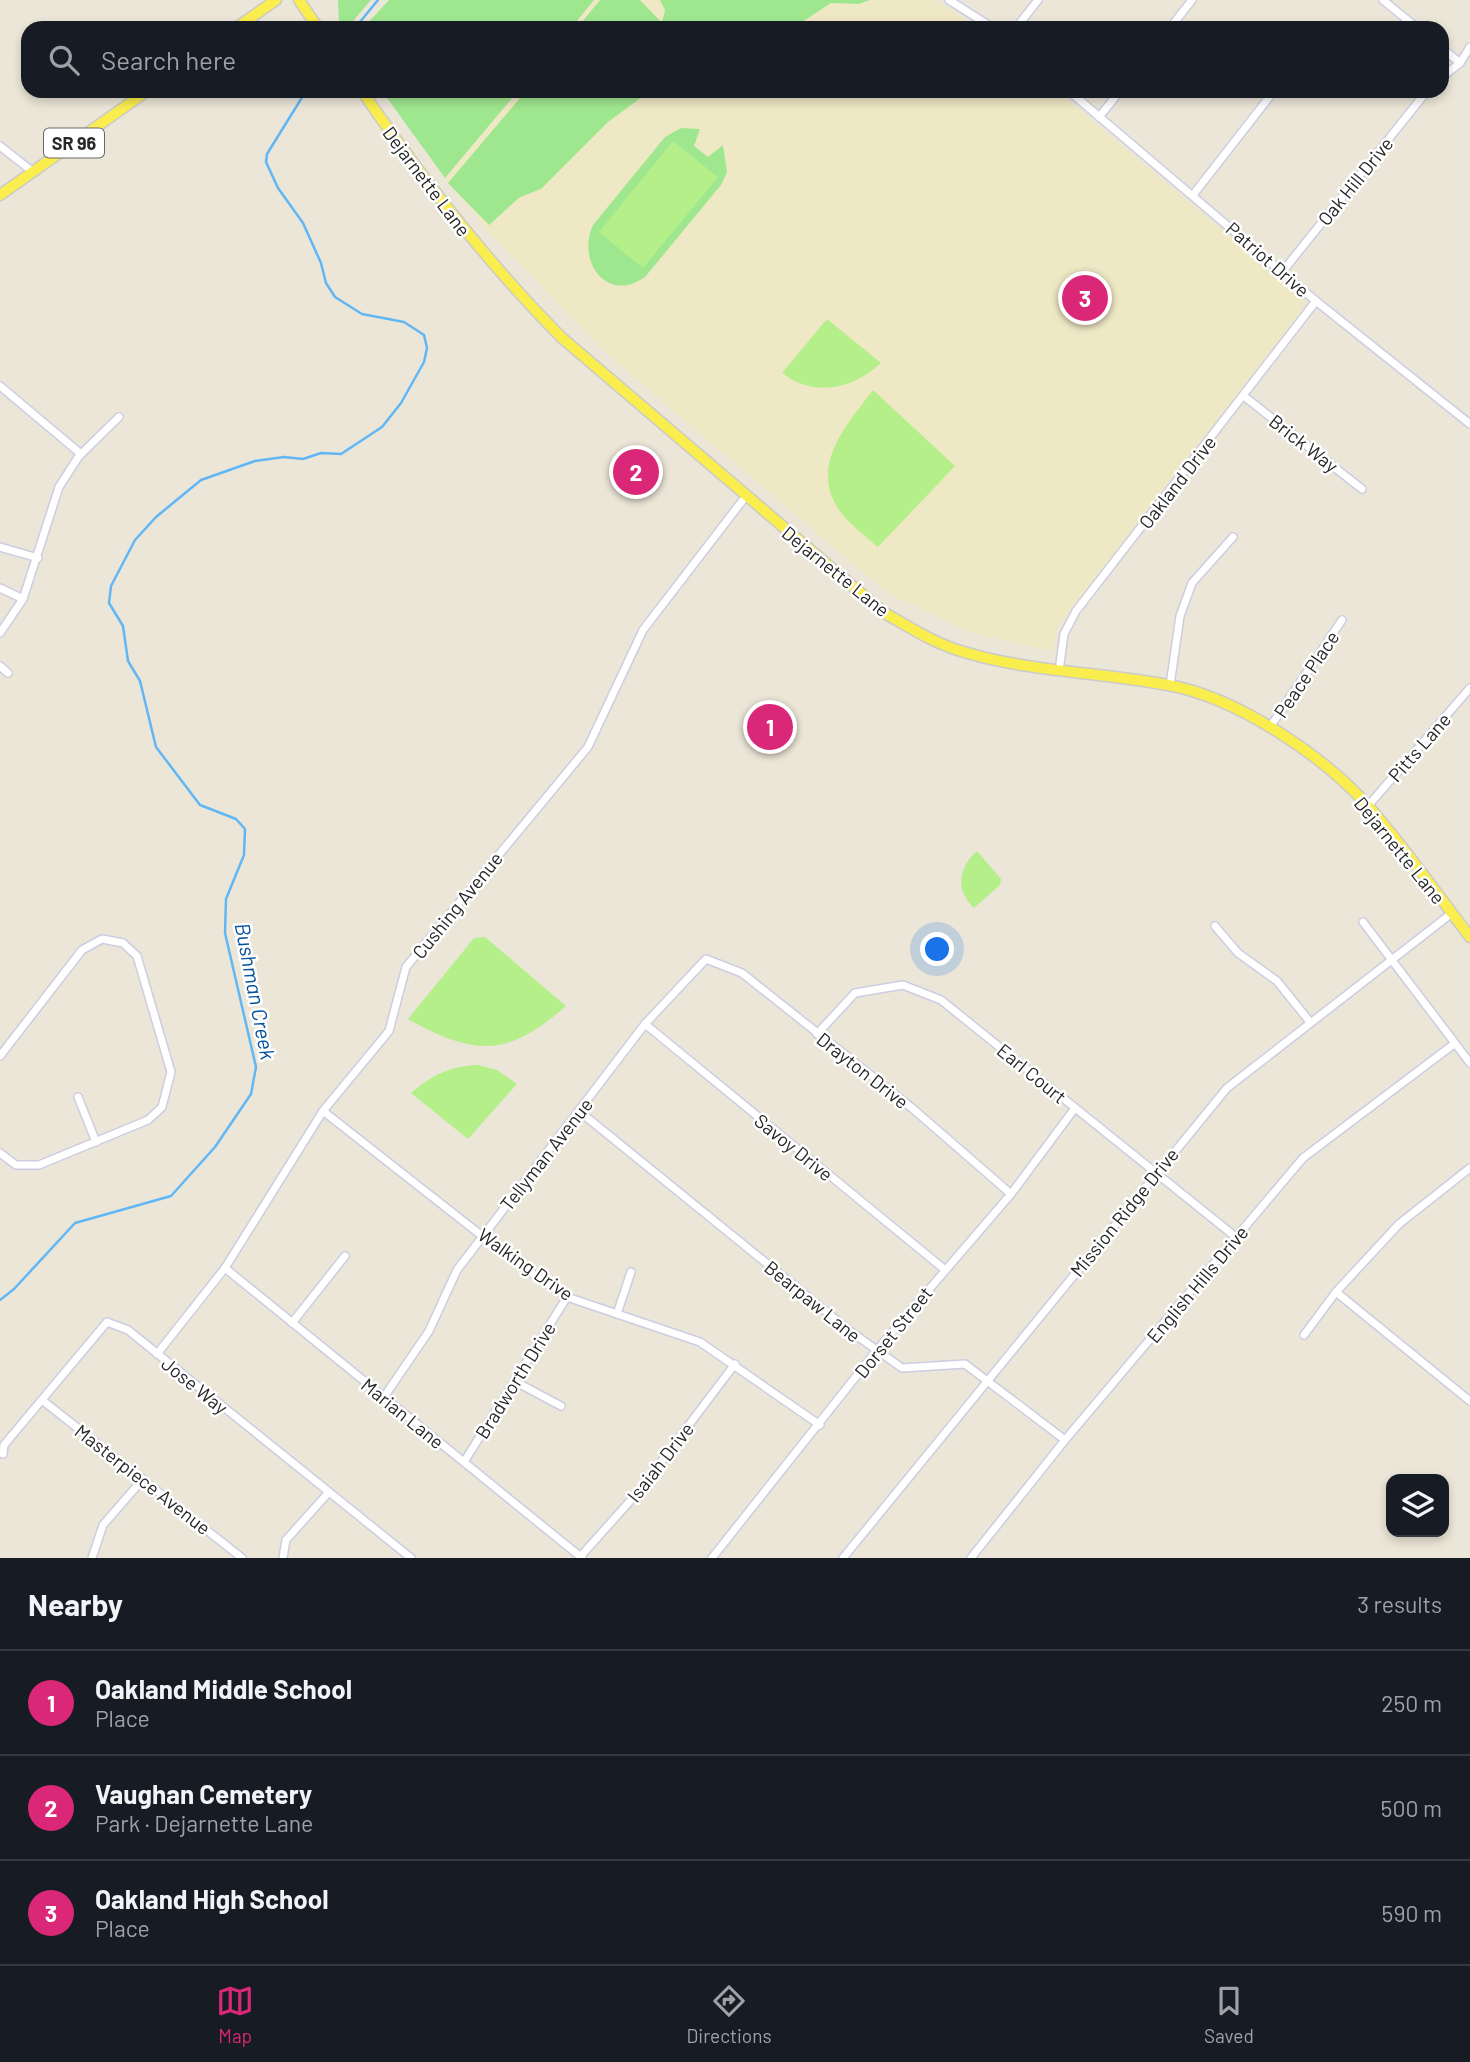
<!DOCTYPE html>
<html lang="en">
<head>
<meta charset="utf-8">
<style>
  :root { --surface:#171b24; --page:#20242c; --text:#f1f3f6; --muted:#9ea1a6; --line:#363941; --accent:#db2777 }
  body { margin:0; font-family:Barlow,sans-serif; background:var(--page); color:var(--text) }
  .controls { position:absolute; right:21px; bottom:21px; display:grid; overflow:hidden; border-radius:14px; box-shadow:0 4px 10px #0003 }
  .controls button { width:63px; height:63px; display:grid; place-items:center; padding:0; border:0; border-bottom:2px solid var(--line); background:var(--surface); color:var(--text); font:35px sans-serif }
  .you { position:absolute; left:938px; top:950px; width:24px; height:24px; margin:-18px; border:5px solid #fff; border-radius:50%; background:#1a73e8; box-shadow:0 0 0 10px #1a73e833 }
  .badge { display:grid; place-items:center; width:46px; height:46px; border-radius:50%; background:var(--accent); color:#fff; font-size:23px; font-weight:700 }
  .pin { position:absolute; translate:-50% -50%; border:4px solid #fff; box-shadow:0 2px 7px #0006 }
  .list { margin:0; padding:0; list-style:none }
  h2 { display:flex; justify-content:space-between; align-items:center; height:91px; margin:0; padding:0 28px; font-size:30px }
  h2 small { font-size:23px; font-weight:400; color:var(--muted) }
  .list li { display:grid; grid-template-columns:46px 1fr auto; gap:21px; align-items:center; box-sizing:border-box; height:105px; padding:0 28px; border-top:2px solid var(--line) }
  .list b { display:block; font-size:26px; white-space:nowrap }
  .list p { margin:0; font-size:23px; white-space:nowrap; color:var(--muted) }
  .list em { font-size:23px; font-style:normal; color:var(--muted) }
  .icon { flex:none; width:38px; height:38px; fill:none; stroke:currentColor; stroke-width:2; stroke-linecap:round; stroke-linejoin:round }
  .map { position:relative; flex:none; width:1470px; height:1558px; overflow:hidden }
  .search { position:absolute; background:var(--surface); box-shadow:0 4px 10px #0003; left:21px; right:21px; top:21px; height:77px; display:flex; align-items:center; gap:18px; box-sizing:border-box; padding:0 24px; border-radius:21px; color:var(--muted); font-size:26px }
  .sheet { height:406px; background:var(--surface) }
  nav { display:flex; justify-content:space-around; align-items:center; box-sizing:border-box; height:98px; border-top:2px solid var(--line); background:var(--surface); font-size:19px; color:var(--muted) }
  nav a { display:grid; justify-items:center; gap:4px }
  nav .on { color:var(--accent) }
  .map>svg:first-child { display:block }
  .education { fill:#efe8c5 }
  .green { fill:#9fe78f }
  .pitch { fill:#b4ef8a }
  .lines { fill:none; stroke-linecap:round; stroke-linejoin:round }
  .stream { stroke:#61b7f6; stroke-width:2.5 }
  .minor-casing { stroke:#cdcde2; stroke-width:10 }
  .major-casing { stroke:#cbcbcb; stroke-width:13 }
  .minor { stroke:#fff; stroke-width:7 }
  .major { stroke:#faed4e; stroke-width:10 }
  .labels { text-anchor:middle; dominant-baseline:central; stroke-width:5; stroke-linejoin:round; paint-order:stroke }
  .shield { fill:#fff; stroke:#686868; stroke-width:2 }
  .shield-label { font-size:18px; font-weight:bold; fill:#272727 }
  .street-label { font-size:19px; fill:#272727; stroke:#fff }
  .water-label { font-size:21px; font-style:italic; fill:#04519e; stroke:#fff }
</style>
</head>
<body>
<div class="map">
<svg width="1470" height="1558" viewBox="0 0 1470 1558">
  <rect width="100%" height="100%" fill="#ebe6d7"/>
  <!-- education -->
  <g class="education">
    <path d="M594 0H934L980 28H571Z"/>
    <path d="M518 91H1056L1301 296 1304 302 1303 309 1058 626 1051 651 975 634 893 596 860 570 605 352 488 231 445 178Z"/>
  </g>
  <!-- green -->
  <g class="green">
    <path d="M338 0H371L347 28 339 24Z"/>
    <path d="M389 0H594L571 28H363Z"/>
    <path d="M600 0H640L662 23 665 10 660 0H870L859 4 831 3 793 28H577Z"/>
    <path d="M382 91H518L445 178Z"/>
    <path d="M526 91H650L608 122 541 189 520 197 489 225 448 183Z"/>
    <path d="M681 128 700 129 694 146 708 157 723 145 727 172 721 185 645 277C608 304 576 262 593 225L665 137Z"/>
  </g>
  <!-- pitch -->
  <g class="pitch">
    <path d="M673 141 718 177 643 268 599 232Z"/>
    <path d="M827 319 881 363C853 389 815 398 782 373Z"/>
    <path d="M873 390 955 466 878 547C866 537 852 526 842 514 807 468 845 427 873 390Z"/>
    <path d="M977 851 1001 879 1000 885 974 908C955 890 958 868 977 851Z"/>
    <path d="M485 937 566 1006C507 1058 474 1056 408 1019L474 938Z"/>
    <path d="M478 1065 497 1070 517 1084 468 1139 411 1093C432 1075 450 1066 478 1065Z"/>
  </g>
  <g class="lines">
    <!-- stream -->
    <g class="stream">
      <path d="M355 28 378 0"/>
      <path d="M0 1300 14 1289 75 1223 171 1196 215 1147 251 1094 256 1067 225 933 226 899 244 855 245 829 236 819 200 805 156 747 140 681 128 661 123 626 109 603 111 586 135 540 156 517 201 480 255 461 284 457 303 459 321 453 341 454 382 427 401 403 424 362 427 348 424 335 404 322 362 314 335 297 326 283 321 263 303 223 278 188 266 162 267 154 306 91"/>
    </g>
    <!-- minor casing -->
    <g class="minor-casing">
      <g id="minor">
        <path d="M949 0 993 28"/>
        <path d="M1383 0 1417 28"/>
        <path d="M1016 28 1038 0"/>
        <path d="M1170 28 1192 0"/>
        <path d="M1442 48 1460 63"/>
        <path d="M1442 77 1460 63 1470 47"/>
        <path d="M1069 91 1316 301 1470 424"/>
        <path d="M1099 117 1120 91"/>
        <path d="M0 146 33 172"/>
        <path d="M1193 195 1274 91"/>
        <path d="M1283 271 1427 91"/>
        <path d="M0 386 81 454"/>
        <path d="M1245 397 1362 489"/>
        <path d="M0 547 38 558"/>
        <path d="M0 588 23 599 0 633"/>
        <path d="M23 599 59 487 79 456 119 417"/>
        <path d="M0 666 8 673"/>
        <path d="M1059 671 1064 634 1076 611 1316 301"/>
        <path d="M1170 685 1180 616 1192 583 1233 537"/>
        <path d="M1270 727 1342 620"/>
        <path d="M1368 806 1470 688"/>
        <path d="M1363 922 1470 1063"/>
        <path d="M1215 926 1238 953 1277 981 1310 1022"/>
        <path d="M645 1024 944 1269"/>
        <path d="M817 1034 855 993 903 985 941 1000 1237 1238"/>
        <path d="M0 1056 82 950 102 939 123 943 137 956 171 1072 162 1107 148 1120 39 1165H16L0 1153"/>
        <path d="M78 1097 96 1142"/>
        <path d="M323 1111 514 1261 567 1297 700 1342 820 1425"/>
        <path d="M579 1111 850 1331 902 1368 965 1364 1065 1440"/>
        <path d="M225 1268 582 1558"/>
        <path d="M1336 1292 1470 1401"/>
        <path d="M617 1314 631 1272"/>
        <path d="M292 1323 345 1256"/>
        <path d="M1304 1335 1336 1292 1399 1224 1470 1168"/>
        <path d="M157 1354 225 1268 323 1111 389 1031 406 967 588 747 643 630 746 496"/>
        <path d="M516 1382 561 1406"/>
        <path d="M384 1397 429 1331 457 1270 645 1024 706 959 742 973 912 1108 1011 1194"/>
        <path d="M42 1400 242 1558"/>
        <path d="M3 1454 4 1445 107 1322 128 1330 411 1558"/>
        <path d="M464 1462 567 1297"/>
        <path d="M580 1557 639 1491 735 1364"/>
        <path d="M92 1558 103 1525 143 1479"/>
        <path d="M283 1558 286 1540 329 1492"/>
        <path d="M712 1558 877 1350 1011 1194 1075 1108"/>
        <path d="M843 1558 1227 1088 1452 913"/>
        <path d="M971 1558 1065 1440 1303 1158 1454 1044"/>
      </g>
    </g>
    <!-- major casing -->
    <g class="major-casing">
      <g id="major">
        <path d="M299 0 318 28"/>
        <path d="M236 28 276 0"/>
        <path d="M362 91C422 179 486 261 561 337L883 612C909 627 935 644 964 652 1030 672 1100 672 1168 685 1236 697 1323 755 1369 807 1405 848 1437 894 1470 937"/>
        <path d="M0 195 147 91"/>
      </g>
    </g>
    <!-- minor -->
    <use href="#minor" class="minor"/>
    <!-- major -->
    <use href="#major" class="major"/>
  </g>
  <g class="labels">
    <!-- shield labels -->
    <rect class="shield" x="44" y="128.5" width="60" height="29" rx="5"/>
    <g class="shield-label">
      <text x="74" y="143">SR 96</text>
    </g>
    <!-- street labels -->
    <g class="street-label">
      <text transform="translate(427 181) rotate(53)">Dejarnette Lane</text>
      <text transform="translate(1355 181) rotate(-51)">Oak Hill Drive</text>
      <text transform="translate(1268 259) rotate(41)">Patriot Drive</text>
      <text transform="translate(1304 443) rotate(38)">Brick Way</text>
      <text transform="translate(1177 482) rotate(-52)">Oakland Drive</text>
      <text transform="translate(836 571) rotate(39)">Dejarnette Lane</text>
      <text transform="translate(1306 674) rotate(-56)">Peace Place</text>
      <text transform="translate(1419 747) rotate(-49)">Pitts Lane</text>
      <text transform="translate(1400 850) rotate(51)">Dejarnette Lane</text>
      <text transform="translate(457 905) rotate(-51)">Cushing Avenue</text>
      <text transform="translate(863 1070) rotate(38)">Drayton Drive</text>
      <text transform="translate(1032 1073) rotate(39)">Earl Court</text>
      <text transform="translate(794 1147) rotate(39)">Savoy Drive</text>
      <text transform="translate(546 1154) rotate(-52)">Tellyman Avenue</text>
      <text transform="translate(1124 1212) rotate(-51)">Mission Ridge Drive</text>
      <text transform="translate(526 1264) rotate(35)">Walking Drive</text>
      <text transform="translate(1197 1284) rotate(-50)">English Hills Drive</text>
      <text transform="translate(813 1301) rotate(39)">Bearpaw Lane</text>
      <text transform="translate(893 1332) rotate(-51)">Dorset Street</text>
      <text transform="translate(515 1380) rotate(-58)">Bradworth Drive</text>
      <text transform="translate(195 1385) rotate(39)">Jose Way</text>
      <text transform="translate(403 1413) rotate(39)">Marian Lane</text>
      <text transform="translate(660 1462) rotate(-52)">Isaiah Drive</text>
      <text transform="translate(143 1479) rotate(38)">Masterpiece Avenue</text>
    </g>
    <!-- water labels -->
    <g class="water-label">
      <text transform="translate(256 991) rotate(79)">Bushman Creek</text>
    </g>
  </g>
</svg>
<div class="controls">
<button><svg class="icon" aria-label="layers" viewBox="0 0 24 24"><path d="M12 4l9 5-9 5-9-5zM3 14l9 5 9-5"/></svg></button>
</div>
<div class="you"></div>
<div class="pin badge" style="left:770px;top:727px">1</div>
<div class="pin badge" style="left:636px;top:472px">2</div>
<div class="pin badge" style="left:1085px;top:298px">3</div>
<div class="search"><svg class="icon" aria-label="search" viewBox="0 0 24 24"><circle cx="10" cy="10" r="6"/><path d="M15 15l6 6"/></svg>Search here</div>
</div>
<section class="sheet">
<h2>Nearby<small>3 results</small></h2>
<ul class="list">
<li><span class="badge">1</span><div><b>Oakland Middle School</b><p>Place</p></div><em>250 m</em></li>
<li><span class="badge">2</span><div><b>Vaughan Cemetery</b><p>Park · Dejarnette Lane</p></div><em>500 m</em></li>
<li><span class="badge">3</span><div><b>Oakland High School</b><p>Place</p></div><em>590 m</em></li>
</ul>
</section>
<nav>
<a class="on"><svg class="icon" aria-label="map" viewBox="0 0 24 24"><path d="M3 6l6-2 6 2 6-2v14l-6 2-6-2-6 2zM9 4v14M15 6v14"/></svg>Map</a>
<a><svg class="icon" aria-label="directions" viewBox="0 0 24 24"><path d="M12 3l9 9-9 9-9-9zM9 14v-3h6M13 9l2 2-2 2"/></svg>Directions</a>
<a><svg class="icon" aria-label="saved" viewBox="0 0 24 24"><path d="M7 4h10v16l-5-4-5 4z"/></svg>Saved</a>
</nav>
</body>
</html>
